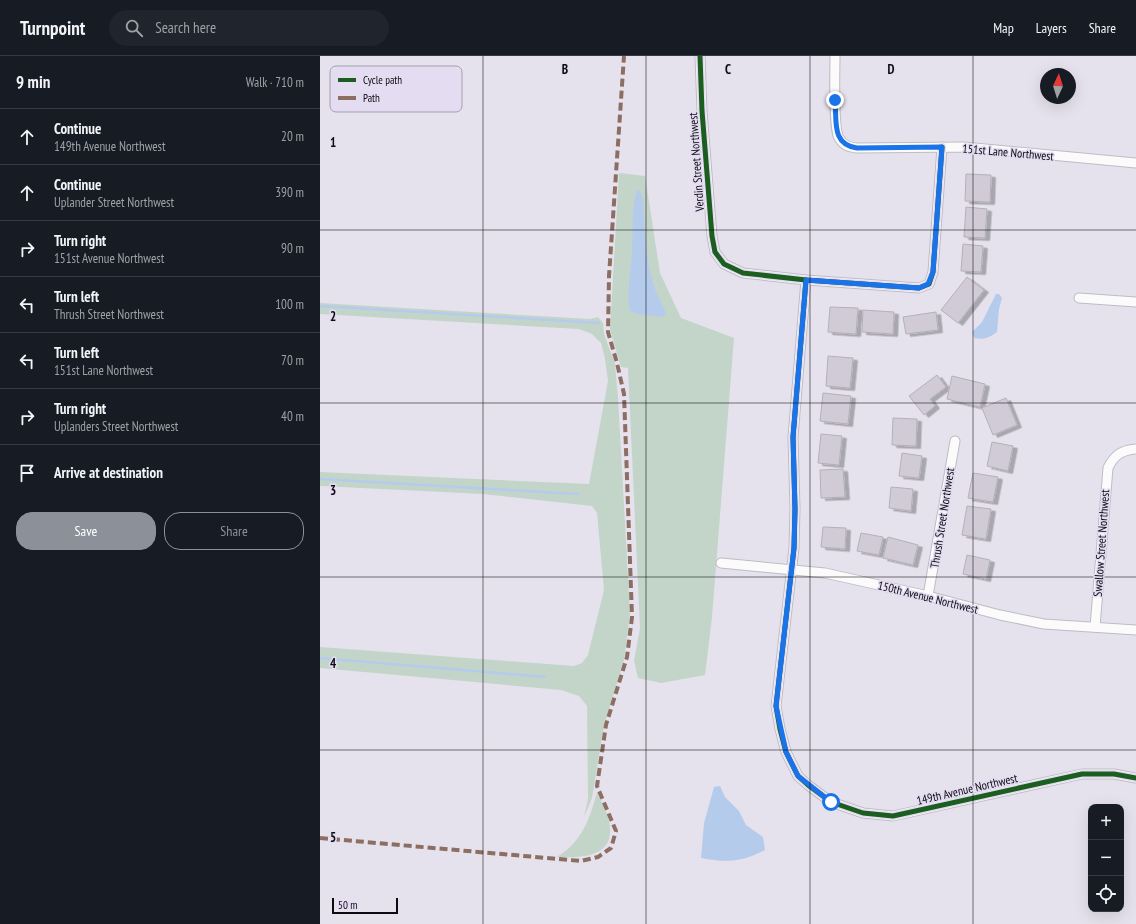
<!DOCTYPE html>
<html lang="en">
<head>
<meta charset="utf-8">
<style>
  :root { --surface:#171b24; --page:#20242c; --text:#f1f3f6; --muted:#9ea1a6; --line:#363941; --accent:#8c9099 }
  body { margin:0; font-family:"PT Sans Narrow",sans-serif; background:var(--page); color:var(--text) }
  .controls { position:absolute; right:12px; bottom:12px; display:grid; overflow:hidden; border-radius:8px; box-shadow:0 4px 16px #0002 }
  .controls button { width:36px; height:36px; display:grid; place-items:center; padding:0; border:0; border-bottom:1px solid var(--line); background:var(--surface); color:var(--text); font:20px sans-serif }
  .compass { position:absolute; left:720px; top:12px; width:36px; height:36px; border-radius:50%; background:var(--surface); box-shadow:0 4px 16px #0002; rotate:4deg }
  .scale { position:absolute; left:12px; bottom:10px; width:66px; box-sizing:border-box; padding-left:4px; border:2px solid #0d0a11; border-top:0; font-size:11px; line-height:14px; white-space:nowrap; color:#0d0a11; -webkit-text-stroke:3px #e4ddf2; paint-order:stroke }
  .stop { position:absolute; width:12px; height:12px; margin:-9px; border:3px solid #1a73e8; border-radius:50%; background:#fff }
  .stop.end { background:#1a73e8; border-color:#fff; box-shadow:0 1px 4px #0008 }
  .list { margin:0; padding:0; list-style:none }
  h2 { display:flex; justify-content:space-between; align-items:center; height:52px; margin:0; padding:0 16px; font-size:17px }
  h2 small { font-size:13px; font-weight:400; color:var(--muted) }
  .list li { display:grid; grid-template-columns:26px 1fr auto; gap:12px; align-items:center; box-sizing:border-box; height:56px; padding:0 16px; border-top:1px solid var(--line) }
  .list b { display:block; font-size:15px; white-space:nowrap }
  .list p { margin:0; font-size:13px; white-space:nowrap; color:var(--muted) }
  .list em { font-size:13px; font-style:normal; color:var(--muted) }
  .actions { display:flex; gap:8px; padding:12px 16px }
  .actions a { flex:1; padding:9px 0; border:1px solid var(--accent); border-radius:16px; text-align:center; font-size:14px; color:var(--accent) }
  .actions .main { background:var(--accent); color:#fff }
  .icon { flex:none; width:22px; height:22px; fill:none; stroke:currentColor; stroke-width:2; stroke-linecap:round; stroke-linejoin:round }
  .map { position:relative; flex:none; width:816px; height:868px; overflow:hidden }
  header { display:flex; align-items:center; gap:24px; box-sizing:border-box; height:56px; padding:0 20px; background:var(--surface); border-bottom:1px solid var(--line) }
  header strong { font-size:19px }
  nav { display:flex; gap:22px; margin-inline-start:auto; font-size:14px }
  .search { width:280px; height:36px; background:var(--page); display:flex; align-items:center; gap:10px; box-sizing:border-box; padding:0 14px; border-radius:22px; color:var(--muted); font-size:15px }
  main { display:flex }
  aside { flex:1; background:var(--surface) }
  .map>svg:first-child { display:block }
  .green { fill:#c3d5c9 }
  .water { fill:#b5cbec }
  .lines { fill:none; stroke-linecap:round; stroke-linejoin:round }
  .stream { stroke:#b5cbec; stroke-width:2.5 }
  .building { fill:#d1cbd8; stroke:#b4b0b8; filter:url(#shadow) }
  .minor-casing { stroke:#bebcc4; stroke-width:11 }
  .minor { stroke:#fbfbfc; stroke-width:9 }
  .quiet { stroke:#8d6e63; stroke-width:4; stroke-dasharray:8 4; stroke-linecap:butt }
  .cycleway-casing { stroke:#e4ddf2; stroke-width:8 }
  .cycleway { stroke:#1b5e20; stroke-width:5 }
  .route { stroke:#1a73e8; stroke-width:5 }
  .grid { fill:none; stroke:#0d0a11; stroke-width:1; stroke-opacity:0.55 }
  .labels { text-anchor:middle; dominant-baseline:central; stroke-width:3; stroke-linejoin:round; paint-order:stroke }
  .street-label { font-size:12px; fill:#0d0a11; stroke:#e4ddf2 }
  .key { fill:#e4ddf2; stroke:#a49eae; stroke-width:1 }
  .key-label { font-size:11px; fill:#0d0a11 }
  .grid-label { font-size:13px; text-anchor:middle; font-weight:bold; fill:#0d0a11; stroke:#e4ddf2; stroke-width:3; stroke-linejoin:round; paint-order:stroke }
</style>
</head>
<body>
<header>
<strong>Turnpoint</strong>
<div class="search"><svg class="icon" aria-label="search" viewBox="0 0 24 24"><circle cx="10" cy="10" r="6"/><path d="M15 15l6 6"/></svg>Search here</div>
<nav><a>Map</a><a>Layers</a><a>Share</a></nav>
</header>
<main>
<aside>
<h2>9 min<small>Walk · 710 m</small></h2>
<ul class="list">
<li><svg class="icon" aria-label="ahead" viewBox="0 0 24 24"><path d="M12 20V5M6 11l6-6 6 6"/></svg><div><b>Continue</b><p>149th Avenue Northwest</p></div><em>20 m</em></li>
<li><svg class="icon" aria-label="ahead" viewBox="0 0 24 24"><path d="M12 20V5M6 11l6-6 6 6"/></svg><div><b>Continue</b><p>Uplander Street Northwest</p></div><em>390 m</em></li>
<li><svg class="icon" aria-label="right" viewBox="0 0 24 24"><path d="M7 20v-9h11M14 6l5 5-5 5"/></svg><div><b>Turn right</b><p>151st Avenue Northwest</p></div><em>90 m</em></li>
<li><svg class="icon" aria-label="left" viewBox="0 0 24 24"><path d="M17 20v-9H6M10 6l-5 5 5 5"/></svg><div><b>Turn left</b><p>Thrush Street Northwest</p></div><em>100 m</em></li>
<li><svg class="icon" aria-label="left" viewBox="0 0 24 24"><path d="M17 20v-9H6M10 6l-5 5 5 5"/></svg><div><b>Turn left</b><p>151st Lane Northwest</p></div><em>70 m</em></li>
<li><svg class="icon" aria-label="right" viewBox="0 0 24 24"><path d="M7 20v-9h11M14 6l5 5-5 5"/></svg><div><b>Turn right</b><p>Uplanders Street Northwest</p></div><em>40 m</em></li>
<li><svg class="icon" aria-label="arrive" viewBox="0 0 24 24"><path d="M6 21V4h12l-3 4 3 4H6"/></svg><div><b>Arrive at destination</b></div></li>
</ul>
<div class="actions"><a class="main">Save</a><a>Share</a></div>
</aside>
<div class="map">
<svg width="816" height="868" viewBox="0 0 816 868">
  <defs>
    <filter id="shadow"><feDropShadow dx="4.5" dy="2.5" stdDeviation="0" flood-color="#0004"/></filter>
  </defs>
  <rect width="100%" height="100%" fill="#e5e2ed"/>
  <!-- green -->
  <g class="green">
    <path d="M299 117 325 120 340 217 361 262 414 282 392 561 385 619 341 627 318 622 314 605 320 572 308 312 301 311 290 273Z"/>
    <path d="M0 247 270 263 278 261 283 267 284 278 295 308 298 342 310 557 304 604 284 670 272 742 264 761 268 743 267 650 259 640 241 634 0 612V591L254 610 262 607 268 599 284 534 277 457 272 450 163 438 0 430V416L269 428 288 325 285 303 281 287 272 278 259 273 0 258Z"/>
    <path d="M277 736C281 745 287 755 289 765 297 801 263 802 237 801 262 786 270 762 277 736Z"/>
  </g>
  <!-- water -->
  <g class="water">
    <path d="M317 134 320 135 323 143C325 173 325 207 336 236 339 244 344 250 346 258L342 261 318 258 310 255C306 235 311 216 312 196 313 176 311 154 317 134Z"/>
    <path d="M676 238H679L682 242 679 253 677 276C669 282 664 284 654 282L652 276 662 266Z"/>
    <path d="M400 730 405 741 419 755 426 769 443 781 445 794C422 806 407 807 381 802L384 767 394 731Z"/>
  </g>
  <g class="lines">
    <!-- stream -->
    <g class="stream">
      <path d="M0 250 279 267"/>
      <path d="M0 423 258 438"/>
      <path d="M0 602 225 621"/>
    </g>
  </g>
  <!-- building -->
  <g class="building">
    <path d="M646 118 671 119 670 146 645 145Z"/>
    <path d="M646 151 667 153 665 182 644 181Z"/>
    <path d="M643 188 663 190 661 216 641 215Z"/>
    <path d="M647 221 664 234 638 267 621 254Z"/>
    <path d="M510 251 538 252 536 278 508 276Z"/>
    <path d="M543 254 574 256 573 278 542 276Z"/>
    <path d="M616 256 618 274 586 278 583 261Z"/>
    <path d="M508 300 533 302 530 332 506 330Z"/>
    <path d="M617 319 626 331 610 343 615 350 604 359 589 340Z"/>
    <path d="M632 320 665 328 660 351 627 343Z"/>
    <path d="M503 337 531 340 528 368 500 365Z"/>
    <path d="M686 342 697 369 673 379 662 352Z"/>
    <path d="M573 362 597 363 596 390 572 389Z"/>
    <path d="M501 378 522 380 519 409 498 407Z"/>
    <path d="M672 386 693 390 688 415 667 410Z"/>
    <path d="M582 397 602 400 599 422 579 420Z"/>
    <path d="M523 413 525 441 501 442 500 414Z"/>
    <path d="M653 417 678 421 673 446 648 442Z"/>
    <path d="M571 431 593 433 591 455 569 452Z"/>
    <path d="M647 450 671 453 666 483 642 479Z"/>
    <path d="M503 471 526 472 525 493 501 491Z"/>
    <path d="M541 477 563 481 559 499 537 495Z"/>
    <path d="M568 481 598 489 593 509 563 502Z"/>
    <path d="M647 499 670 504 666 523 643 518Z"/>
  </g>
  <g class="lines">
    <!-- minor casing -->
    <g class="minor-casing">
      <g id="minor">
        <path d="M380 0 382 55 392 180 395 196 404 208 423 217 486 224 599 232 609 228 613 216 622 91"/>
        <path d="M515 0C515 14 513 72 519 82 524 90 529 91 537 92L644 91 816 107"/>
        <path d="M486 224 473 381 475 453 474 492 456 650 460 673 466 696 478 720 488 729 511 746 543 757 573 760 762 718H794L816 722"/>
        <path d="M759 242 816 246"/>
        <path d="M401 507 505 517 608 540 680 559 724 568 816 574"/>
        <path d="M608 540 635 385"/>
        <path d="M775 571 788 412C794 399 802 394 816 393"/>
      </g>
    </g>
    <!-- minor -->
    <use href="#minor" class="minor"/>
    <!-- quiet -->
    <path class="quiet" d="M0 782 261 805 278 801 291 792 296 775 277 730 286 669 307 601 312 561 304 338 297 307 288 276 289 220 304 0"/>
    <!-- cycleway casing -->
    <g class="cycleway-casing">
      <g id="cycleway">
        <path d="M380 0 382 55 392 180 395 196 404 208 423 217 486 224 599 232 609 228 613 216 622 91"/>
        <path d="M486 224 473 381 475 453 474 492 456 650 460 673 466 696 478 720 488 729 511 746 543 757 573 760 762 718H794L816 722"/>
      </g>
    </g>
    <!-- cycleway -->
    <use href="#cycleway" class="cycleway"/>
  </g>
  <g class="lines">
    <!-- route -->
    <path class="route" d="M511 746 478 720 466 696 456 650 474 492 475 453 473 381 486 224 599 232 608 228 613 216 622 91 537 92C511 88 517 65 515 44"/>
  </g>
  <!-- grid -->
  <path class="grid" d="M163 0V868M326 0V868M490 0V868M653 0V868M0 174H816M0 347H816M0 521H816M0 694H816"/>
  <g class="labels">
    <!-- street labels -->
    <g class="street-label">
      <text transform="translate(688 96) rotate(5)">151st Lane Northwest</text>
      <text transform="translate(376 106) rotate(-94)">Verdin Street Northwest</text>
      <text transform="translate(622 462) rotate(-81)">Thrush Street Northwest</text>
      <text transform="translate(781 487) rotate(-86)">Swallow Street Northwest</text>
      <text transform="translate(608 541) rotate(14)">150th Avenue Northwest</text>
      <text transform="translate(647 733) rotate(-13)">149th Avenue Northwest</text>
    </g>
  </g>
  <!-- legend -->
  <rect x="10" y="10" width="132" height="46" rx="6" class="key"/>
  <rect x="18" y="22" width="18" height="4" fill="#1b5e20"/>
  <rect x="18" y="40" width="18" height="4" fill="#8d6e63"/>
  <g class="key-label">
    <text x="43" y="28">Cycle path</text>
    <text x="43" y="46">Path</text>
  </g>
  <g class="grid-label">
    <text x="245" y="18">B</text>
    <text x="408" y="18">C</text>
    <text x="571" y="18">D</text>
    <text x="13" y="91">1</text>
    <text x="13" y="265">2</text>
    <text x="13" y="439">3</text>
    <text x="13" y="612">4</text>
    <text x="13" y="786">5</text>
  </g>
</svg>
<div class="controls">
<button>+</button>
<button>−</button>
<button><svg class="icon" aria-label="locate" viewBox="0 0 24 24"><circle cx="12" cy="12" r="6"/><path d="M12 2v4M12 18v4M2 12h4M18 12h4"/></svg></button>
</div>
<svg class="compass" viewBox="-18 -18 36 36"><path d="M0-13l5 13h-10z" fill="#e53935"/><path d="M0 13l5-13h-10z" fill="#9ea1a6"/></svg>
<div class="scale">50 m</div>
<div class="stop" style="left:511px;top:746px"></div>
<div class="stop end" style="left:515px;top:44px"></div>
</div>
</main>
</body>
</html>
